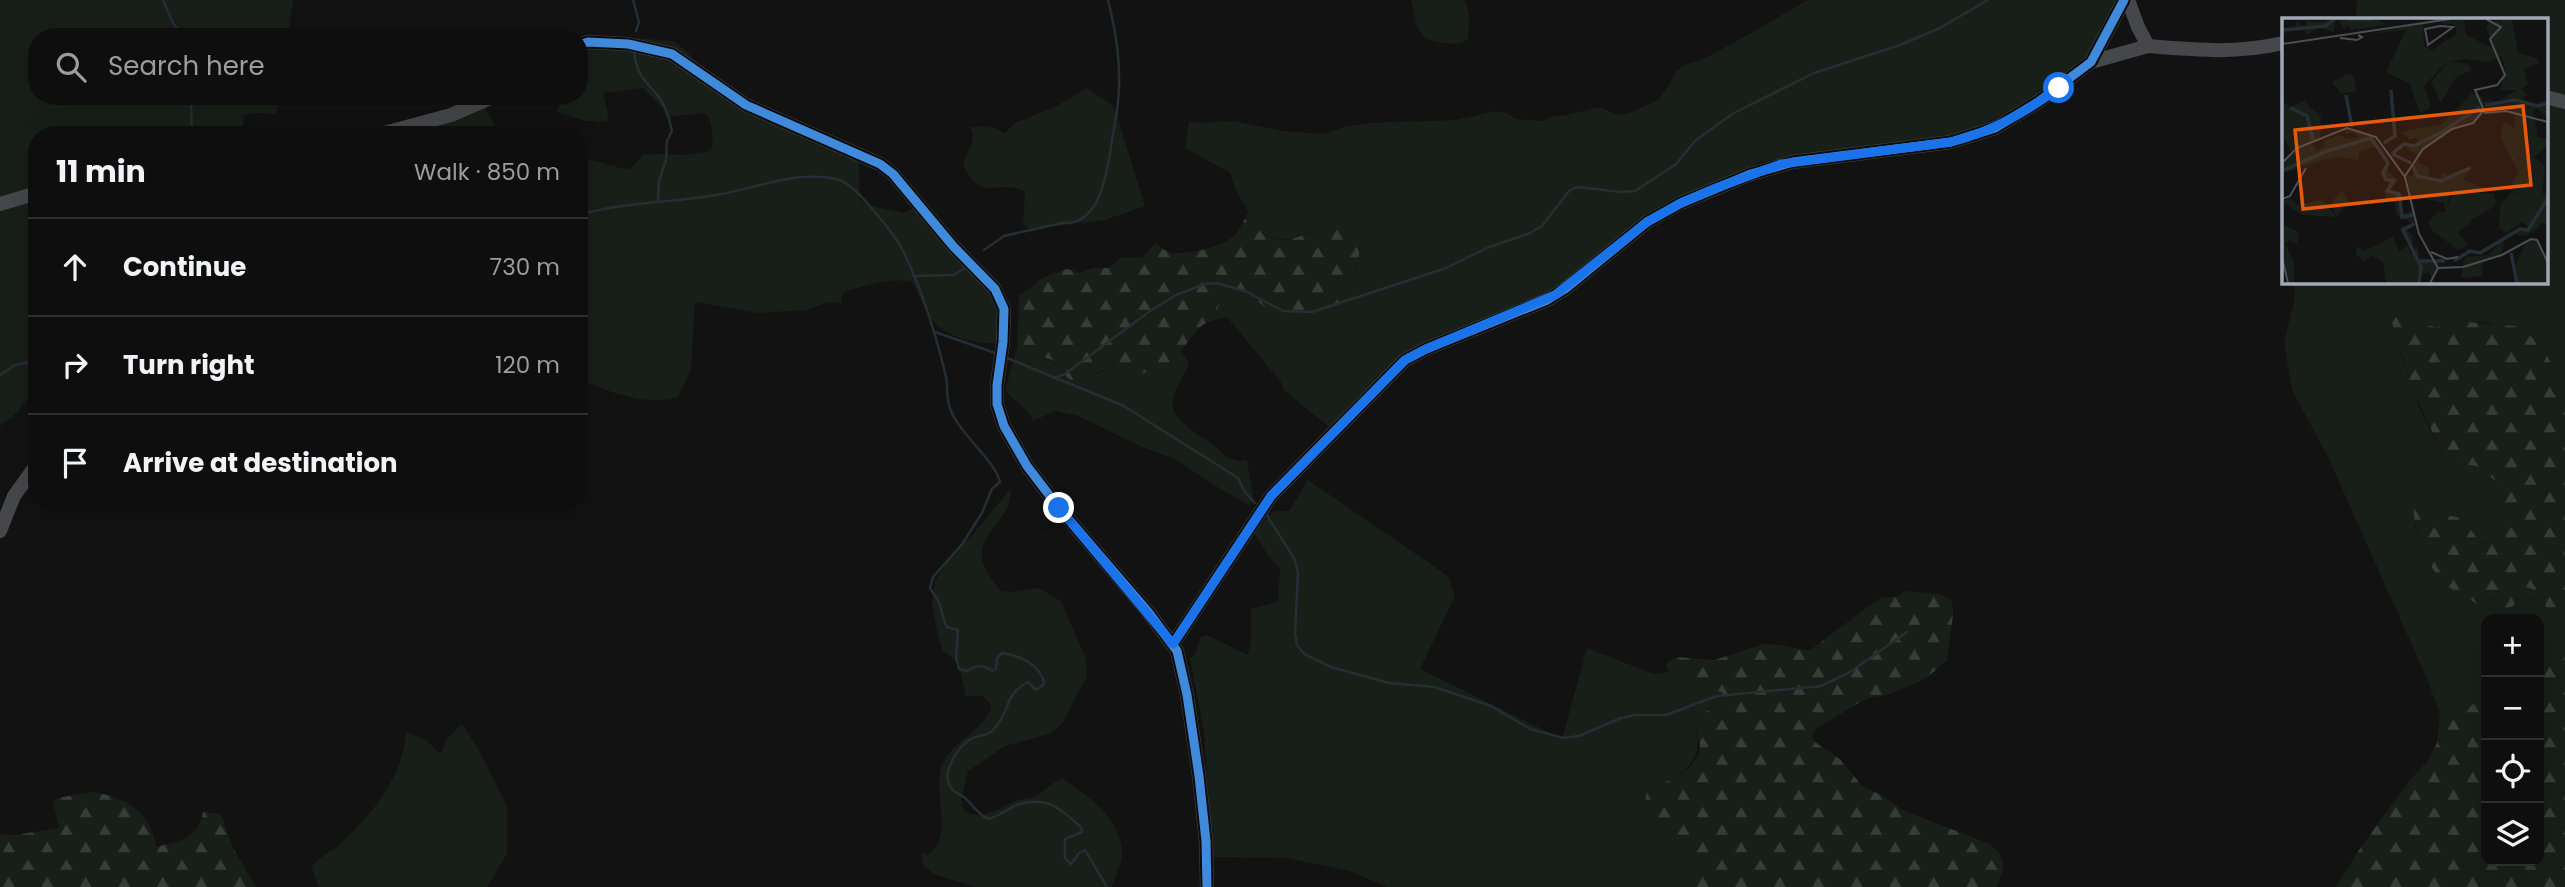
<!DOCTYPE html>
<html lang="en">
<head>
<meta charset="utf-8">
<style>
  :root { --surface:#0e0e0e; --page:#1c1c1c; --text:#f1f3f6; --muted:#9b9c9e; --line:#2e2e2e }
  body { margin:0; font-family:Poppins,sans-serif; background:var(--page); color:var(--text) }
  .controls { position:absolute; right:21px; bottom:21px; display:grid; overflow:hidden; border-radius:14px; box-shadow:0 7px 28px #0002 }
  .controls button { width:63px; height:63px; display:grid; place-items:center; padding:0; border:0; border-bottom:2px solid var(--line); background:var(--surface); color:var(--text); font:35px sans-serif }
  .stop { position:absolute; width:21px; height:21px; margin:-16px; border:5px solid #1a73e8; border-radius:50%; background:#fff }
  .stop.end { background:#1a73e8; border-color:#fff; box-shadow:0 2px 7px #0008 }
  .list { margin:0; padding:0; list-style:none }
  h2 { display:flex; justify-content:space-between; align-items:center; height:91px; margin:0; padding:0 28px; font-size:30px }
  h2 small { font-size:23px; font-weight:400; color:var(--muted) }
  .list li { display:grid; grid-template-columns:46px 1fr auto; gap:21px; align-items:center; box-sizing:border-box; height:98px; padding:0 28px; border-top:2px solid var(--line) }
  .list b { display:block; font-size:26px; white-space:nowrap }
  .list em { font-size:23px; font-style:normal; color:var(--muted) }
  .icon { flex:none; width:38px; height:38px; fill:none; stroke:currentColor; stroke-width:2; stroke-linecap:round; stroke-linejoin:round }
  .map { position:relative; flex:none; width:2565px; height:887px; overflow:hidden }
  .search { position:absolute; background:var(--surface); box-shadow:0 7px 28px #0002; left:28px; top:28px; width:560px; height:77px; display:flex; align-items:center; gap:18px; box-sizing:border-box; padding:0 24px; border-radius:28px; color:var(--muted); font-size:26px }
  .panel { position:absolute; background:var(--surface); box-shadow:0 7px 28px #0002; left:28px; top:126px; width:560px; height:385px; border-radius:28px }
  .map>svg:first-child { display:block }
  .grass { fill:#181f18 }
  .forest { fill:url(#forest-firs) }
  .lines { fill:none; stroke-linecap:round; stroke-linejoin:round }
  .stream { stroke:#242e34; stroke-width:2.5 }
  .minor { stroke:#46474b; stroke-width:14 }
  .cycleway-casing { stroke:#0c0c0e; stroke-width:13 }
  .cycleway { stroke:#408adc; stroke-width:9 }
  .route { stroke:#1a73e8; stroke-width:9 }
  .inset-river { fill:none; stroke:#242e34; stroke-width:3.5 }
  .inset-road { fill:none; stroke:#4b4e53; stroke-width:2 }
  .view { fill:#e8590c; fill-opacity:0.15; stroke:#e8590c; stroke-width:3.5 }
  .inset-edge { fill:none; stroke:#a1a8b5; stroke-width:3.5 }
</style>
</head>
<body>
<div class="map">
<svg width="2565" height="887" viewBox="0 0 2565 887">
  <defs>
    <pattern id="forest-firs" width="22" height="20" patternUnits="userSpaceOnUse" patternTransform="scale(1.75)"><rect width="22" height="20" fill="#181f18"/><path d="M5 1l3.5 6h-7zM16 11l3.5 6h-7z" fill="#363d37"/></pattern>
  </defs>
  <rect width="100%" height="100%" fill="#121212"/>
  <!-- grass -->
  <g class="grass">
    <path d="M0 0H293L288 37H37V96H279L276 115 259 113 244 115 241 135H37V391L31 392C23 407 15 417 0 425Z"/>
    <path d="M1411 0H1465L1469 14 1468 39C1461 45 1455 44 1446 43 1416 43 1417 24 1411 0Z"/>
    <path d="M1808 0H2131L2098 52 2054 88 1969 132 1970 139 1818 154 1760 162 1736 173 1693 195 1583 278 1413 356 1335 432 1284 390 1281 382 1227 317 1214 320 1224 289 1227 286 1245 291 1257 298 1276 315 1296 322C1309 316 1325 311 1337 302 1358 287 1359 257 1361 234 1331 202 1291 261 1260 230 1255 226 1252 217 1249 212 1240 198 1234 188 1230 173L1185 148 1189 121 1196 123 1233 121 1282 131 1324 134 1347 126 1371 123 1457 120 1495 111 1506 113 1516 119 1543 121 1553 116 1568 115 1595 108H1602L1618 115 1629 113 1658 100 1666 90 1676 71 1685 65 1701 60 1737 41Z"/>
    <path d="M2357 0H2565V397L2543 345 2488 322H2468L2435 327 2397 317 2400 351 2420 409 2443 455 2458 463 2476 466 2497 482 2502 512 2493 540 2482 544 2461 518 2414 524 2430 562 2444 583 2493 613 2513 606 2526 587 2544 594 2546 610 2565 622V656L2562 659 2539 667V619H2486V696L2469 707 2440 715 2428 681 2329 459 2292 390 2284 343 2294 302 2295 282H2546V19H2356Z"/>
    <path d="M606 36 673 41 685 50 707 73 730 92 858 148 860 200 867 205 903 213 916 207 997 297 1000 344C981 343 951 339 937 325 925 315 920 296 912 282 893 277 861 286 843 293L841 297 842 302 825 303 806 310 758 313 695 302 691 369 678 397C646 407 609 391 579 380V160C598 158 612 168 630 169L644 154 686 155 711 151C714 138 713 124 706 113L666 117 663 108 643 88 603 93 608 113 607 122 586 121 559 113 557 111 564 96H579V41Z"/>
    <path d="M1087 88 1112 105 1116 113 1145 206 1105 220 1031 229 1023 225 1025 191C993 178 983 204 963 165 965 152 979 141 970 127L990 126 1005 133 1015 123 1055 107Z"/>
    <path d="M482 100 494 125 510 135H348L418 123Z"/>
    <path d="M1017 347V353C1038 357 1056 355 1065 377L1097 374 1115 367 1119 371 1170 362 1181 351 1189 363C1185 375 1176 385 1173 399 1167 423 1214 440 1227 458L1241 461 1247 460 1253 497 1250 506 1214 485 1177 460 1140 446 1078 416 1055 411 1033 421 1029 413 1005 391Z"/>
    <path d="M1308 480 1448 576 1455 596 1420 669 1562 739 1587 648 1654 674 1669 672 1686 681 1723 692 1721 701 1707 709 1696 732C1705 764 1675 781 1648 787L1645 801 1680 844 1693 869 1677 887H1387L1350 871 1287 858 1212 857 1204 732 1190 658 1194 657 1201 636 1207 635 1248 655 1251 642V609L1278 602 1280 568C1268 559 1263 546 1254 533L1274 511H1289Z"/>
    <path d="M1011 488C1013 532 952 536 1001 591L1010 592 1038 588 1061 601 1086 659 1087 676 1064 721 1052 733 1005 746 968 771 961 800 963 810C984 823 999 807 1019 800 1025 798 1034 798 1039 794 1048 788 1052 783 1062 778 1088 797 1117 814 1122 849 1124 860 1115 876 1112 887H976L934 874 923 865 921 853 930 854C954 831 931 791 943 763 953 740 988 729 991 705L983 696H966L958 662 943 651 938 635 932 605 935 581 949 558 968 540Z"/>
    <path d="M462 724 477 747 507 807V854L487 887H319L311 866 331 850 332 852C367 819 402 783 406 732L424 739 441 754 446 740Z"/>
  </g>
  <!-- forest -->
  <g class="forest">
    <path d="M1249 212C1252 217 1256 226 1260 231 1292 261 1332 202 1361 234 1359 260 1356 292 1332 307 1321 314 1307 316 1296 322 1289 319 1281 319 1275 315 1255 300 1254 294 1227 286L1224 289 1214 320C1193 325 1187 349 1171 361 1158 371 1140 374 1124 378L1115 367 1072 381C1062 375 1062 366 1052 360 1041 355 1028 358 1017 353L1019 296 1044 277 1067 269 1080 273 1093 268H1109L1120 258H1142L1155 243C1160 246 1164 251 1169 252 1183 257 1224 246 1234 236 1240 230 1244 219 1249 212Z"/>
    <path d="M2395 314 2435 327 2467 322 2515 326 2543 345 2565 397V622L2546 610 2544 594 2526 587 2513 606 2493 614C2478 603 2459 595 2445 584 2428 569 2415 530 2413 508L2461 518 2482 544 2493 540 2502 512 2497 482 2476 466 2458 463 2443 455 2413 390 2392 322Z"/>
    <path d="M1905 591 1939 594 1952 600 1953 614 1947 661 1923 680 1887 695 1869 698 1855 705 1816 729 1812 738 1815 742 1841 760 1862 786 1883 796 1902 810 1990 844C2008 861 2005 864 1997 887H1677L1693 869 1680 844 1645 801 1648 787C1668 783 1699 770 1700 745 1700 741 1697 738 1697 734 1695 717 1708 709 1721 701L1723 693 1686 681 1669 672 1666 664 1676 657 1715 660 1763 644 1782 645 1809 651 1880 598 1895 597Z"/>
    <path d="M2565 656V887H2336L2361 847 2410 780 2427 762 2437 743 2440 715 2469 707 2486 696V861H2539V667L2562 659Z"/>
    <path d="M92 792C113 795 139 804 149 825 153 831 154 840 157 847 181 840 198 839 203 812L221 814 233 848 256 887H0V834L15 835 59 828 53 801 63 797Z"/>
  </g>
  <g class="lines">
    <!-- stream -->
    <g class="stream">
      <path d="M163 0 173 23 184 37"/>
      <path d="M633 0 639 22 636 31"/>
      <path d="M634 52C638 83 650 81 663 104 668 112 670 122 672 131L667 141 666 160 659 181 658 202"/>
      <path d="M191 96 192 135"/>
      <path d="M579 215C624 202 670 203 716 195 754 189 796 170 836 179 849 182 860 195 869 205 880 218 892 231 901 247 920 283 937 338 946 377 948 387 946 399 950 408 958 433 995 460 1000 482L992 489 982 513 963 543 933 577 930 588 939 602 945 623 947 627 958 630 956 658 959 669 967 671C976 665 982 664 992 671L996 669 997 658 1002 653C1019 655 1039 664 1044 682L1043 685 1036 690 1028 682C1003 696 1011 710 995 728 988 737 980 734 971 739 958 746 939 775 952 789 955 793 961 795 965 798 973 805 979 816 989 819 1000 816 1009 807 1020 804 1050 796 1062 811 1081 827L1082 832 1065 839V858L1071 864 1079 853 1085 850 1107 887"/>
      <path d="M984 250 1004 236 1062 223C1104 226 1108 163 1113 134 1117 114 1120 96 1119 75 1119 50 1114 24 1108 0"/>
      <path d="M913 276 953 275 967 267"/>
      <path d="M935 332 998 354"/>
      <path d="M1007 358 1124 406 1238 478 1244 491 1255 503"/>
      <path d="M0 375 15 365 37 361"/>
      <path d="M1054 378 1065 374 1150 311 1176 295 1205 284 1216 283 1245 291 1283 311 1312 312 1446 268 1487 248 1530 233 1542 226 1569 191 1577 187 1622 192 1635 191 1676 164 1695 141 1732 114 1814 73 1900 45 1938 29 1988 0"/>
      <path d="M1266 514 1294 558 1298 572 1295 633 1297 645 1304 654 1331 667 1389 683 1434 687 1491 706 1530 729 1564 738 1579 736 1621 718 1636 715H1666L1717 696 1821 686 1850 672 1907 632"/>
    </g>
    <!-- minor -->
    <g class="minor">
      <path d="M2128 0 2138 27 2148 46C2195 50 2237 54 2283 43"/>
      <path d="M579 45 588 42 628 44 672 54 746 105 880 164 893 174 953 246 995 289 1004 309 1003 342 997 385V404L1004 426 1027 466 1059 508 1149 613 1177 651 1187 695 1199 776 1206 841 1207 887"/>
      <path d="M2091 62 2148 46"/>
      <path d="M2546 97 2565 102"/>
      <path d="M377 135 451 115 495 96"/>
      <path d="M0 204 37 193"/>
      <path d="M0 531 14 496 37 464"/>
      <path d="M1173 644 1271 496 1405 360 1426 349 1547 300 1565 289 1647 222 1681 203 1751 174 1793 162 1951 142 1995 128 2038 102 2091 62 2124 0"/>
    </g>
    <!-- cycleway casing -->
    <g class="cycleway-casing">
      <g id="cycleway">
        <path d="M579 45 588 42 628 44 672 54 746 105 880 164 893 174 953 246 995 289 1004 309 1003 342 997 385V404L1004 426 1027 466 1059 508 1149 613 1177 651 1187 695 1199 776 1206 841 1207 887"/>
        <path d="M1173 644 1271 496 1405 360 1426 349 1547 300 1565 289 1647 222 1681 203 1751 174 1793 162 1951 142 1995 128 2038 102 2091 62 2124 0"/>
      </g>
    </g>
    <!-- cycleway -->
    <use href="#cycleway" class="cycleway"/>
  </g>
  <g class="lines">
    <!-- route -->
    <path class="route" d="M1059 508 1173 644 1271 496 1405 360 1426 349 1555 295 1647 222 1681 203 1716 188 1781 164 1951 142C1992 132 2025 112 2059 88"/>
  </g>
  <!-- overview -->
  <g transform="translate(2282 18)">
    <rect width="266" height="266" fill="#121212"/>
    <path d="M57 1H95L105 7 68 12 66 7 62 12ZM199 1 182 2 184 17 213 31 204 10 207 4 230 1 236 35 256 40V46L242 51 246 67 239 71 246 77 239 81 255 86 266 80V99L254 90 251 93 256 120H266V127L252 139 239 118H228L239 132 235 141 248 144 236 153 219 121 221 104 232 110 234 98 222 88 203 90 196 101 171 110 135 138 124 129 134 127 136 120 127 121 119 114 160 106 190 75 200 79 202 85 207 81 212 85 206 83 203 88 236 84 219 82 234 72H219L223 52 220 38 207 44 182 41 164 45 142 68 149 89 141 93V103L128 66 104 54 124 12 87 16 141 5 142 28 150 32 175 16 173 6H160L161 3ZM24 2 32 4 54 2 51 14 36 9 24 18 23 10 0 14 13 11 14 4 24 9ZM22 83 39 99 38 120 29 125 35 132 41 130 43 122 57 117 65 121 77 119 71 114 63 117V111L90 117 102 134 93 129 78 133 76 142 53 139 0 155V145L10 135 0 116V84L8 89ZM133 143 147 150 146 159 158 163 160 155 172 158 165 190 214 184 213 188 184 205 172 199 176 195 165 199 155 194H164L162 185 128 177 125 157 130 158ZM107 146 105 153 116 162 106 175 119 174 122 196 131 191 135 207 124 211 131 218 130 227 118 210 130 205 114 196 113 185 103 180 107 166 101 155ZM60 172 66 183 55 199 48 186ZM231 173 259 187V177L266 173V205H257L258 209 242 218 233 216 247 210 240 204 225 215 217 211 218 186ZM4 208 17 214 15 226 7 222 3 226 12 244V265H7L0 237V210ZM224 217 219 237 201 242 200 258 179 260 183 239 207 237ZM111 219 117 233 126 227 128 236 136 228 137 240 162 242 155 245 150 260 147 254 139 257 138 265H104L101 244 89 237 83 244 74 237 75 228 82 233ZM252 220 266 245 265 265H234L232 250 243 226Z" fill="#181f18"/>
    <path d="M166 44 184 45 190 52 174 59 159 85 149 64ZM65 56 71 57 75 73 59 76 50 64ZM228 118 242 119 252 139 263 148 259 187 227 171 236 153 248 144 234 139 232 135 240 134ZM192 147 181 161 199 169V175L212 176 214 184 165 191 171 174 167 167 172 158 167 156ZM8 179 15 187 40 182 55 199 20 197 0 184ZM155 194 165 199 177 194 173 200 190 204 176 214 185 226 182 230 175 231 151 213 146 205Z" fill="#181f18"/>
    <path class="inset-river" d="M65 1H90M0 12 44 8 52 1M64 77 70 109M203 87 233 82 256 88 266 85M9 90 25 98 31 122M102 125 113 118 109 72M110 136 122 126 132 128 160 114 198 89M110 136 129 145M131 148 135 158 159 163 188 150M0 153 45 133 89 120 106 145 101 155 104 162 112 163 105 173 117 176 120 199 131 197M132 206 121 212 139 249 137 265M229 235 235 265M138 243H163M172 243 188 233 198 235 238 211 246 212 266 180"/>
    <path class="inset-road" d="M204 1 219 9 208 21 223 57 215 67 193 72 203 95 224 93 266 104M158 8 171 9 146 27 143 11ZM58 20 75 22 80 19 76 17M0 26 168 1M0 145 15 130 65 110 94 119 123 159 137 216 156 250M123 158 141 131 170 111 191 105 202 92M0 181 8 178 24 150M149 234 165 241 176 239M0 239 6 265M148 265 156 250 181 249 220 237 249 221 255 222 266 245"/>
    <path class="view" d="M241 88 249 167 21 191 13 112Z"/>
    <rect width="266" height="266" class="inset-edge"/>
  </g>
</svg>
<div class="controls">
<button>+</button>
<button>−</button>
<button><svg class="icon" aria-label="locate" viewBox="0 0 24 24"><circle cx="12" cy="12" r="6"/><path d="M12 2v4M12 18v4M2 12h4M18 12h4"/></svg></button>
<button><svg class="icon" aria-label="layers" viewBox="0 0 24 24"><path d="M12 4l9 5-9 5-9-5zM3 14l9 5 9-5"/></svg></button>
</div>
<div class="stop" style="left:2059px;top:88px"></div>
<div class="stop end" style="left:1059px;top:508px"></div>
<div class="search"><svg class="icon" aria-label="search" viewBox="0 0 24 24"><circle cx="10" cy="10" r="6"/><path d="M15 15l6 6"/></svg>Search here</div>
<section class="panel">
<h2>11 min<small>Walk · 850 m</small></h2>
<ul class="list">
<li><svg class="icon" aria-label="ahead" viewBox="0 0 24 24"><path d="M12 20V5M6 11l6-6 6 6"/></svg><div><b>Continue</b></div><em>730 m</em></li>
<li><svg class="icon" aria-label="right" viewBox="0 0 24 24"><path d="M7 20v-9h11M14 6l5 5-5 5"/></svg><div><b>Turn right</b></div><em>120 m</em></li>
<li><svg class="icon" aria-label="arrive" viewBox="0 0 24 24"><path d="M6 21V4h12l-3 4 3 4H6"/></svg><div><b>Arrive at destination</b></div></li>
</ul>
</section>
</div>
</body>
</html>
